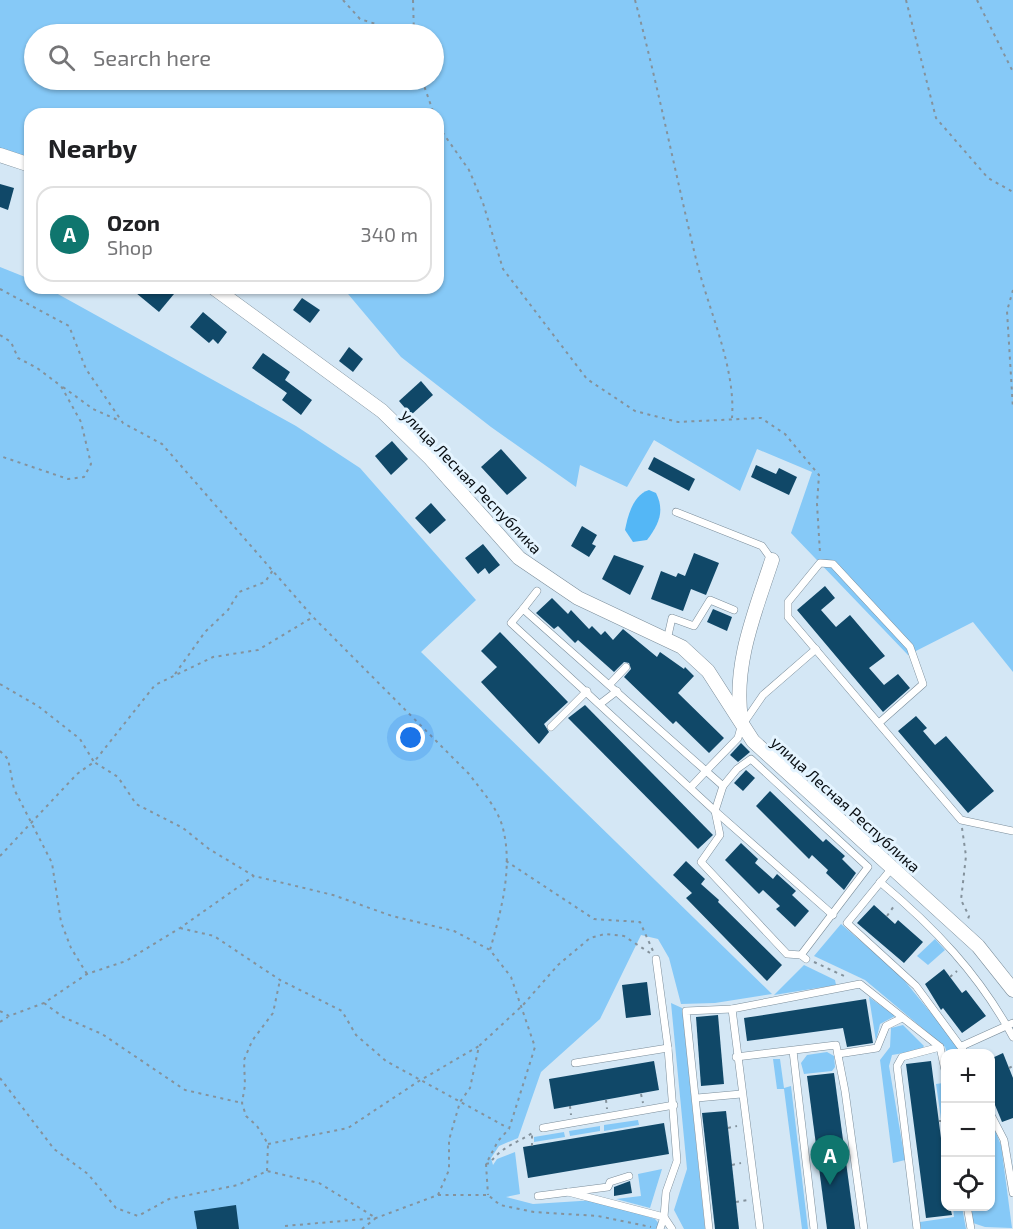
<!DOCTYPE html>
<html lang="en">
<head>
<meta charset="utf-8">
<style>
  :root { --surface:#fff; --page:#f2f2f2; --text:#202124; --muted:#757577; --line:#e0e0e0; --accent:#0f766e }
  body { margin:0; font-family:"Exo 2",sans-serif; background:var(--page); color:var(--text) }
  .controls { position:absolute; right:18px; bottom:18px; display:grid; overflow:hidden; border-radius:12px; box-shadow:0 2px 4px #0004 }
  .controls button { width:54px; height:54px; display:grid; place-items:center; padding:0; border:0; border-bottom:2px solid var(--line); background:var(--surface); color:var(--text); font:30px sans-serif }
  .you { position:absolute; left:411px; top:738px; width:21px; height:21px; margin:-15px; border:4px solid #fff; border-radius:50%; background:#1a73e8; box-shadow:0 0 0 9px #1a73e833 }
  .badge { display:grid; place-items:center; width:39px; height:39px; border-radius:50%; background:var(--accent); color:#fff; font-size:20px; font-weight:700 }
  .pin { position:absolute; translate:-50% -50px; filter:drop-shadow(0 2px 3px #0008) }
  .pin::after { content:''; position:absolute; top:32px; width:21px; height:18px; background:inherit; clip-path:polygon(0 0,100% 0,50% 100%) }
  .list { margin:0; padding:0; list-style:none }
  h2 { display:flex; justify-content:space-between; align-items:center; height:78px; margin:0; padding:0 24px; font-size:26px }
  h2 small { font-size:20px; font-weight:400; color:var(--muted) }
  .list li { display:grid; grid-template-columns:39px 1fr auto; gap:18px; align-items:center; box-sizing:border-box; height:96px; margin:0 12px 12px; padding:0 12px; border:2px solid var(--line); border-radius:18px }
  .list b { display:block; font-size:22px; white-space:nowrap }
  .list p { margin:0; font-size:20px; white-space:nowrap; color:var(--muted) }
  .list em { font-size:20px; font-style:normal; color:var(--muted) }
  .icon { flex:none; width:33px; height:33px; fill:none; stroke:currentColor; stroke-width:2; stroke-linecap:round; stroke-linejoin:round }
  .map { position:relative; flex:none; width:1013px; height:1229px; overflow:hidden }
  .search { position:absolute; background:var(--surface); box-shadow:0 2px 4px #0004; left:24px; top:24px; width:420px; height:66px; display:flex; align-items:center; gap:15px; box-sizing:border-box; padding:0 21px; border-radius:33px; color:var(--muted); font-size:22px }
  .panel { position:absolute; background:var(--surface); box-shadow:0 2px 4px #0004; left:24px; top:108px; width:420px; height:186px; border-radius:18px }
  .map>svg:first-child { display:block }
  .green { fill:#86c9f7; fill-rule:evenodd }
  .water { fill:#54b7f6 }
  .building { fill:#104868 }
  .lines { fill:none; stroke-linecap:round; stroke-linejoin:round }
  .service-casing { stroke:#7b8d9a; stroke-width:8 }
  .minor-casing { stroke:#7b8d9a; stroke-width:15 }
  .path { stroke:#84929c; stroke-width:2; stroke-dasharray:3 4.5; stroke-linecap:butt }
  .service { stroke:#fff; stroke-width:7 }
  .minor { stroke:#fff; stroke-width:14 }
  .labels { text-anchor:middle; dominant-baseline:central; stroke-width:6; stroke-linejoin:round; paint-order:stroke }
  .street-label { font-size:16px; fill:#090f14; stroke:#e4f4ff }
</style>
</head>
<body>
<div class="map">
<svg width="1013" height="1229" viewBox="0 0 1013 1229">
  <rect width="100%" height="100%" fill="#d4e7f5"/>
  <!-- green -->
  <g class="green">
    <path d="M0 0H1013V672L973 622 908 655 791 533 812 472 757 449 740 491 654 440 627 487 580 465 576 487 491 427 401 357 343 288H438V114H30V160L0 149ZM34 34H434V80H34Z"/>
    <path d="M0 267 30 279V288H47L296 426 360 468 476 600 421 652 772 994 715 1003 681 1004 669 958 658 939 641 935 600 1019 541 1072 518 1138 499 1146 491 1158 493 1165 497 1159 515 1152 520 1194 506 1197 533 1204 596 1200 655 1219 664 1229H0Z"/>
    <path d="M841 924 899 974 954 1041 960 1053H947L945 1047 865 980 814 956Z"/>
    <path d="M935 939 945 950 928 965 917 956Z"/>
    <path d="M804 965 835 980 836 985 774 995Z"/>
    <path d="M869 997 895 1016 880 1024 876 1041Z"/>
    <path d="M671 1003 682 1008 705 1229H684L674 1210 687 1169Z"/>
    <path d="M903 1025 924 1046 921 1050 892 1055 889 1066 905 1160 893 1163 880 1060 890 1047 891 1028Z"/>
    <path d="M827 1052 834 1056 835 1067 832 1071 804 1074 801 1063 807 1055Z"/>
    <path d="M773 1059H780L784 1088 791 1086 808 1229H802L784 1089H777Z"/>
    <path d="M943 1083 946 1118 941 1119 936 1084Z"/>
    <path d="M638 1120 639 1125 604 1131V1125Z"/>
    <path d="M991 1121 1001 1145 1012 1228 985 1227 973 1223 970 1207 990 1206Z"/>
    <path d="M600 1126V1131L570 1136 569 1131Z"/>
    <path d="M564 1132 565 1137 534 1142V1137Z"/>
    <path d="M662 1169 650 1208 616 1199 641 1196 638 1174Z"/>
    <path d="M953 1207H962L966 1229H921L920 1222 954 1217Z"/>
  </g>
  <!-- water -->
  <path class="water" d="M649 490 656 493C665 511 659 524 647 540L633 542 625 530C628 515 633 495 649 490Z"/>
  <!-- building -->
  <g class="building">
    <path d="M0 184 14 188 8 210 0 207Z"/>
    <path d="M130 288H179L159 312Z"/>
    <path d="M302 298 320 310 310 323 293 310Z"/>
    <path d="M203 312 227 332 218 344 213 339 209 343 190 327Z"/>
    <path d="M349 347 363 359 353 372 339 361Z"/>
    <path d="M263 353 290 372 285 380 312 400 301 415 282 400 287 393 252 368Z"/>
    <path d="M421 381 433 395 411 415 399 401Z"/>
    <path d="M392 441 408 459 391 475 375 456Z"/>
    <path d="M501 449 527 478 507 495 481 467Z"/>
    <path d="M654 457 695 479 689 491 648 469Z"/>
    <path d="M756 465 776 474 779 468 797 477 789 495 751 477Z"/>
    <path d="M431 503 446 520 430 534 415 518Z"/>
    <path d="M582 526 597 535 592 544 596 546 589 557 571 546Z"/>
    <path d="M483 544 500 565 489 574 485 568 478 574 465 558Z"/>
    <path d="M694 553 719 563 706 595 691 589 683 611 651 599 661 571 676 577 678 573 685 576Z"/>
    <path d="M614 555 644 566 630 595 602 579Z"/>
    <path d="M825 586 835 598 821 610 836 627 850 615 885 656 869 668 884 685 898 674 910 688 883 712 797 610Z"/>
    <path d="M552 598 568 614 571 610 589 629 592 626 601 635 605 631 613 640 623 629 657 657 660 652 684 669 685 667 694 676 678 693 724 738 709 753 676 721 673 724 624 677 631 669 629 663 624 662 614 672 578 640 575 643 558 626 554 629 536 613Z"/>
    <path d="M713 609 732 617 727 631 707 622Z"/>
    <path d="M500 632 568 702 544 724 549 732 539 744 481 682 497 667 481 651Z"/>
    <path d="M585 705 713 835 698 849 568 718Z"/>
    <path d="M916 716 927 728 923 731 935 745 946 736 994 791 968 813 898 731Z"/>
    <path d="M741 743 750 752 738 762 730 755Z"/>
    <path d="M746 770 755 778 743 791 734 783Z"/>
    <path d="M770 791 823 842 826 839 845 856 842 859 856 873 844 890 826 873 828 870 812 855 809 859 756 806Z"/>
    <path d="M741 843 758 859 755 863 773 879 777 874 796 891 792 895 809 911 795 927 776 909 780 906 763 890 759 894 725 860Z"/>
    <path d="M686 861 705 879 701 884 719 900 718 902 782 965 767 981 686 898 692 893 673 875Z"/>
    <path d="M874 905 895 924 898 920 923 942 904 963 857 923Z"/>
    <path d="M944 969 962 993 966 990 986 1016 962 1033 943 1008 941 1010 925 984Z"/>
    <path d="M647 982 651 1015 626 1018 622 985Z"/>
    <path d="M866 999 873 1043 847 1047 843 1028 747 1041 744 1018Z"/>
    <path d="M718 1015 724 1084 701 1086 696 1017Z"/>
    <path d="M1003 1053 1013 1078V1118L1002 1122 990 1093V1059Z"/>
    <path d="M654 1061 659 1090 554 1109 549 1079Z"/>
    <path d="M931 1061 945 1169V1206H950L952 1215 926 1218 906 1064Z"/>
    <path d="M834 1073 846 1162 855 1229H827L807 1076Z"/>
    <path d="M726 1111 728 1128 739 1229H715L702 1113Z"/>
    <path d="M664 1123 669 1154 528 1178 523 1147Z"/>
    <path d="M630 1181 632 1193 614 1196V1187Z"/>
    <path d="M236 1205 239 1229H197L194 1211Z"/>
  </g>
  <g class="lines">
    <!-- service casing -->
    <g class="service-casing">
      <g id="service">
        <path d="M676 512 762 546 772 560"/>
        <path d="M523 609 537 591"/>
        <path d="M667 640 672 618 694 626 710 600 734 610"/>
        <path d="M610 684 626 667"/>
        <path d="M600 704 617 691"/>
        <path d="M879 723 923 684 910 647 833 564 820 563 788 602V617L961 820 1013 831"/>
        <path d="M551 727 587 691"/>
        <path d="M723 786 715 811 720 835 701 862 787 954 801 955"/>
        <path d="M690 788 706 771 523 609 511 623 715 811 833 915"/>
        <path d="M892 868 847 923 916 986 966 1054"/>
        <path d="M880 882C934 927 979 974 1013 1037"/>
        <path d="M656 959 668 1048 677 1161 666 1192 664 1217 660 1229"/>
        <path d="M806 959 801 955 868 867 751 759 737 769 723 786 706 771 738 738 741 727 763 695 816 649"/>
        <path d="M962 1046 1013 1023"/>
        <path d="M793 1051 814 1229"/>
        <path d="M838 1054 877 1048 886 1026 902 1018"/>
        <path d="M736 1057 836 1045 845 1091 864 1229"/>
        <path d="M575 1063 668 1048"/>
        <path d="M697 1098 741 1094"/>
        <path d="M990 1113 1004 1140 1013 1193"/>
        <path d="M543 1128 674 1105"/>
        <path d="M568 1192 664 1217 672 1229"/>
        <path d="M538 1196 608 1187 610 1182 629 1176"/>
        <path d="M967 1206 971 1229"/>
        <path d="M709 1229 686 1011 732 1009"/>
        <path d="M760 1229 732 1009 860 984 940 1047 946 1075"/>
        <path d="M917 1229 897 1066 902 1057 940 1047"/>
      </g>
    </g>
    <!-- minor casing -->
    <g class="minor-casing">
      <g id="minor">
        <path d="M0 155 30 165"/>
        <path d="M214 288 382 411 431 459 519 558 578 598 682 647 708 671 753 741 978 946 1013 990"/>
        <path d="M741 719C733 664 755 612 772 560"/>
      </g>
    </g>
    <!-- path -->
    <g class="path">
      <path d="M343 0 360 19 407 34"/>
      <path d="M413 0 414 34"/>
      <path d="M635 0C658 86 675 172 696 259 708 309 736 367 732 418"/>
      <path d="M906 0 936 118 988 178 1013 192"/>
      <path d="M977 0 1013 72"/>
      <path d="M422 80 434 114"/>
      <path d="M438 126 469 170 483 203 503 269 587 379 635 411 678 422 761 418 785 434 819 475 817 504 820 553"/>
      <path d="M0 289 69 326 86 369 123 423 162 444 313 617 469 774C481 790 496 806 502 825 514 866 501 911 490 950"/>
      <path d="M1013 290 1007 311 1013 409"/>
      <path d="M0 335 11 342 18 358 37 368 61 386 81 422 91 464 84 477 68 479 0 456"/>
      <path d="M63 387 93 409 120 421"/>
      <path d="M175 674 205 632 228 610 239 592 265 582 273 570"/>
      <path d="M0 684 38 706 80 739 94 762 155 685 213 657 258 650 313 617"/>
      <path d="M0 751 8 759 14 789 52 863 61 922 71 948 87 974"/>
      <path d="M962 828 966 856 961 900 969 916 968 919"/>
      <path d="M0 856 77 774 94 762 118 777 136 804 183 828 209 849 254 876 333 895 392 916 454 931 490 950 511 977 535 1047 509 1129 498 1141 486 1164 488 1195"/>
      <path d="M506 861 594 919 640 922 653 951"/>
      <path d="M887 916 894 906"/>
      <path d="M180 928 214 936 280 980 342 1011 356 1035 386 1061 508 1128"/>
      <path d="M814 962 844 976"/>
      <path d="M950 977 957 971"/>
      <path d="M44 1003 63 1017 102 1034 185 1090 242 1103"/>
      <path d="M0 1011 9 1016 44 1003 87 974 126 961 180 928 254 876"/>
      <path d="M0 1022 8 1017"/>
      <path d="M1009 1068 1013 1066"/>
      <path d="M0 1078 54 1149 88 1174 116 1208 138 1216 169 1199 238 1185 267 1171 319 1183 376 1218"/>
      <path d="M641 1094 643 1103"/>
      <path d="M606 1100 607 1109"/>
      <path d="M570 1106 571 1115"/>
      <path d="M939 1121H946"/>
      <path d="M728 1128 737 1126"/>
      <path d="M268 1144 348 1128 419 1081 479 1046"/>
      <path d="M532 1146V1134"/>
      <path d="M945 1162H946"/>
      <path d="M486 1164 490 1163C501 1147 517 1143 534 1132"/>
      <path d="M732 1165 741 1163"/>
      <path d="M267 1171 268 1144 257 1126 246 1116 242 1103 245 1085 244 1060 252 1041 273 1013 280 980"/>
      <path d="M438 1195 449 1170V1140L460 1102 470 1088 479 1046 523 1005 558 965 590 938 605 934 624 936 650 953"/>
      <path d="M736 1202 748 1200"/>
      <path d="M285 1226 376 1218 438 1195H488L500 1205 534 1212 598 1216 651 1227"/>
      <path d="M362 1229 376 1218"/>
    </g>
    <!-- service -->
    <use href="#service" class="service"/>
    <!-- minor -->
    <use href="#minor" class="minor"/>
  </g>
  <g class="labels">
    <!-- street labels -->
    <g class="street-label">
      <text transform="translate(472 481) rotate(46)">улица Лесная Республика</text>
      <text transform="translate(846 804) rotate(42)">улица Лесная Республика</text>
    </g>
  </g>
</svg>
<div class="controls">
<button>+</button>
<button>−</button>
<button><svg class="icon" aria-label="locate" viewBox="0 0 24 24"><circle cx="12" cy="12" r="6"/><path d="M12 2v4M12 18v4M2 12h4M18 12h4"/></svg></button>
</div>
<div class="you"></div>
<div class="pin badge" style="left:830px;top:1185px">A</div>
<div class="search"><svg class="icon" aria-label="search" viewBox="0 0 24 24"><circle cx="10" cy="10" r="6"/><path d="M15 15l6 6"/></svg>Search here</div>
<section class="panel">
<h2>Nearby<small></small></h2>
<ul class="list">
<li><span class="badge">A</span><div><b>Ozon</b><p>Shop</p></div><em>340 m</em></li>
</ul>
</section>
</div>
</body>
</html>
